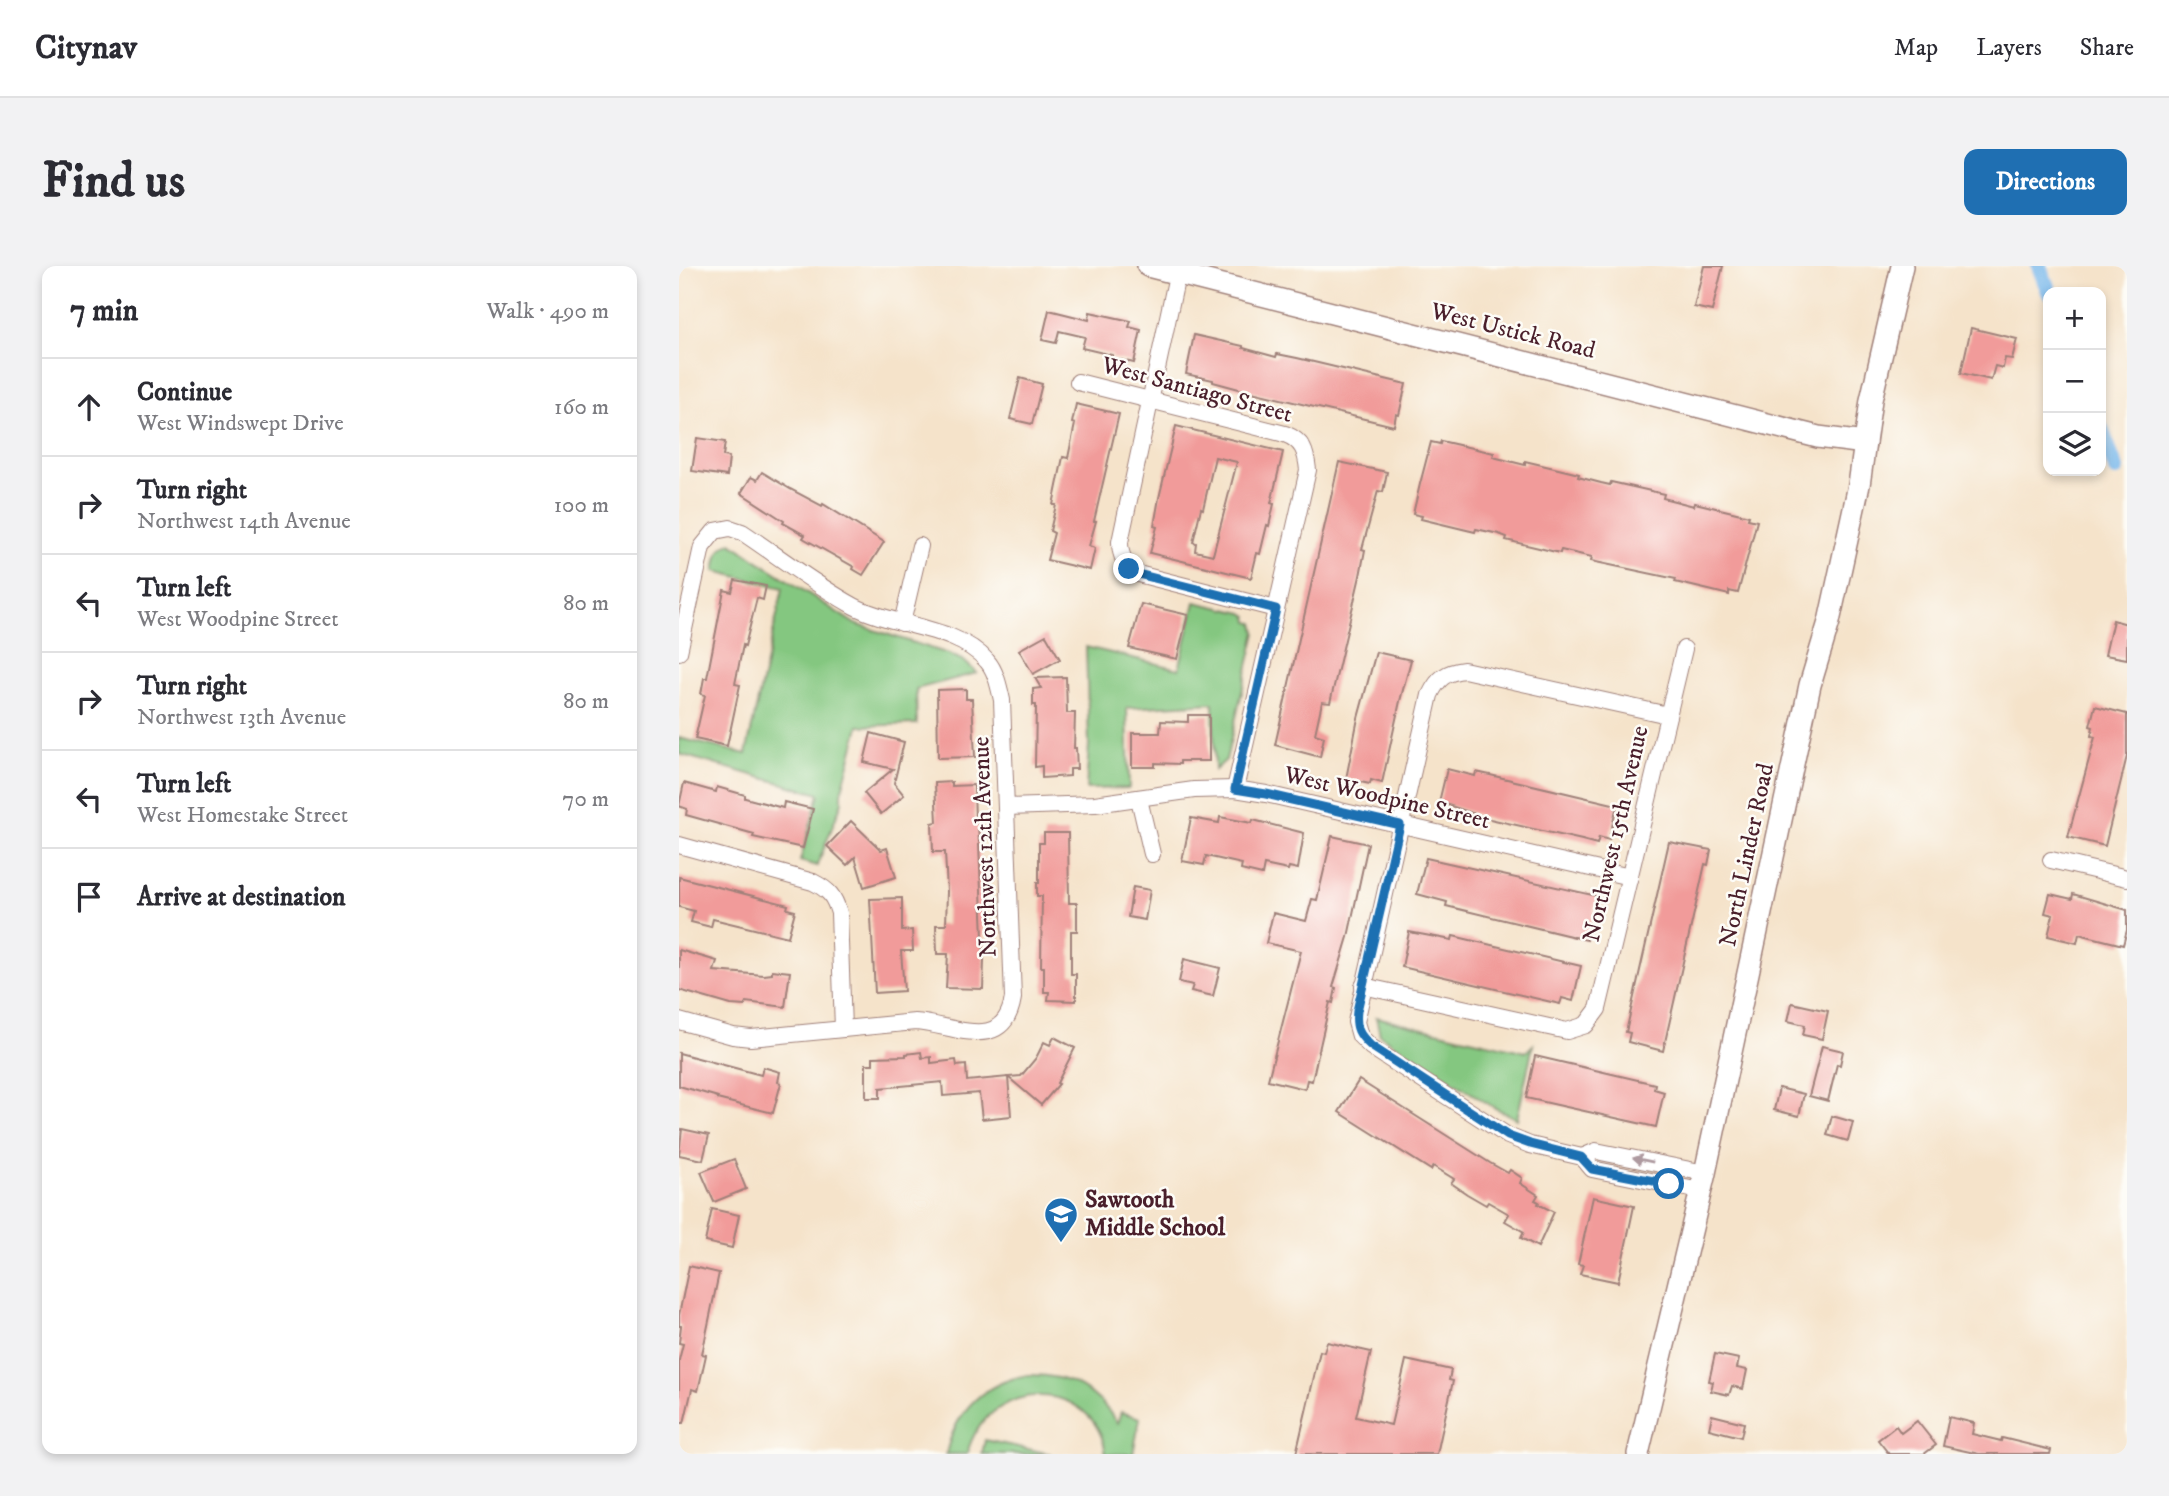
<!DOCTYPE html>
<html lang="en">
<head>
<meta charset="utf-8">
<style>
  :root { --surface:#fff; --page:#f2f2f3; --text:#2b2b33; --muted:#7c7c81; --line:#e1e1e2; --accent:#1f6fb2 }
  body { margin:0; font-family:"IM FELL DW Pica",serif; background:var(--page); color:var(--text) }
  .controls { position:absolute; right:21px; top:21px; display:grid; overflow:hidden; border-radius:14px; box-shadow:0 4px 10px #0003 }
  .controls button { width:63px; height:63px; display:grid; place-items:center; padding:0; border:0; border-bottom:2px solid var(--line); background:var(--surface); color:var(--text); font:35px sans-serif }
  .stop { position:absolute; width:21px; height:21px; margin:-16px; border:5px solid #1f6fb2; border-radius:50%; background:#fff }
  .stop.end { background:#1f6fb2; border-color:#fff; box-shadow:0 2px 7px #0008 }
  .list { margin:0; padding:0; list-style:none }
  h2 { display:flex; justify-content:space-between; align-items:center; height:91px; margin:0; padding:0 28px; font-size:30px }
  h2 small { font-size:23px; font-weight:400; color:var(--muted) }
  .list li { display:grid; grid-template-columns:46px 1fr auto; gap:21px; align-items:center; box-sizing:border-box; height:98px; padding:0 28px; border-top:2px solid var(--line) }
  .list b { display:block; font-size:26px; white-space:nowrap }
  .list p { margin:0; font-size:23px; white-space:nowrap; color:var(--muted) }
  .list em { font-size:23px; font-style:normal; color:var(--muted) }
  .icon { flex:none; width:38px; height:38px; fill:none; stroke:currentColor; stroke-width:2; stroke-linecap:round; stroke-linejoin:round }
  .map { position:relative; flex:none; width:1448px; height:1188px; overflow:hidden; border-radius:14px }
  header { display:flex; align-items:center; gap:42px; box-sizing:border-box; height:98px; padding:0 35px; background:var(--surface); border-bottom:2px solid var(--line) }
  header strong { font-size:33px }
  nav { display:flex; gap:38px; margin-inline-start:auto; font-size:24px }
  .intro { display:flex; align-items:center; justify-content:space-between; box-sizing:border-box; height:168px; padding:0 42px }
  h1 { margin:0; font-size:49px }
  .button { padding:18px 32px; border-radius:14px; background:var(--accent); color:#fff; font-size:24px; font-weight:700 }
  main { display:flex; gap:42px; padding:0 42px }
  aside { flex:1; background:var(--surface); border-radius:14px; box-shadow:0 4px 10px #0003 }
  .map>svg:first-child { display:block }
  .green { fill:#84c780; stroke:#677356; stroke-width:2 }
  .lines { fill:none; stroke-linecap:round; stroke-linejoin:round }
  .canal { stroke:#77b7eb; stroke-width:16 }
  .building { fill:#f19b9a; fill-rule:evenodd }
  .minor-casing { stroke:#a0817a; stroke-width:18 }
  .major-casing { stroke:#a0817a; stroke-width:24 }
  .minor { stroke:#fff; stroke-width:16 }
  .major { stroke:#fff; stroke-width:21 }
  .oneway { fill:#ae9aa0 }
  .route { stroke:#1f6fb2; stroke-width:9 }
  .labels { text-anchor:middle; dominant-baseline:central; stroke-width:5; stroke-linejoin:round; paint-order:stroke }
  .street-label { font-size:24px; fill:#4a1f2b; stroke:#fdfcf7 }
  .poi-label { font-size:24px; font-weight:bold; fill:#4a1f2b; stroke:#fdfcf7; text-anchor:start }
</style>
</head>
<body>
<header>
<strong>Citynav</strong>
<nav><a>Map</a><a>Layers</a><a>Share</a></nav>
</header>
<div class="intro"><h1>Find us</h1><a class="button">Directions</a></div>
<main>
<aside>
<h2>7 min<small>Walk · 490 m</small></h2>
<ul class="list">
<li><svg class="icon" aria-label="ahead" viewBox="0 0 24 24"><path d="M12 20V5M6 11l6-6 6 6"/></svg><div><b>Continue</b><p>West Windswept Drive</p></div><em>160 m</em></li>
<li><svg class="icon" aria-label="right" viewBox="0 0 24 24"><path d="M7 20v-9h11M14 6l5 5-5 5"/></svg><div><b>Turn right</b><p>Northwest 14th Avenue</p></div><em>100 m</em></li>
<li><svg class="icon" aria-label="left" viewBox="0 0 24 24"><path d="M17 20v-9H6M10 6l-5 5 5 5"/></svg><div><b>Turn left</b><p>West Woodpine Street</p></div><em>80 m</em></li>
<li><svg class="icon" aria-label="right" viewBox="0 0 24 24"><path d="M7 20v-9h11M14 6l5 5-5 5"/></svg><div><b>Turn right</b><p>Northwest 13th Avenue</p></div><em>80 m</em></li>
<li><svg class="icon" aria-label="left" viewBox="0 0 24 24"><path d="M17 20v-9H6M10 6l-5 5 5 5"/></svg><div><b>Turn left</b><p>West Homestake Street</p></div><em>70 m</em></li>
<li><svg class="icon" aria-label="arrive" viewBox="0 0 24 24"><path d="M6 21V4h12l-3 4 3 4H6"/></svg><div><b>Arrive at destination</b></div></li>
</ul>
</aside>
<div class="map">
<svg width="1448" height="1188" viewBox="0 0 1448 1188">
  <rect width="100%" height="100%" fill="#fdfcf7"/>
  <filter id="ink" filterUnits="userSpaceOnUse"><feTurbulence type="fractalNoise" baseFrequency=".0143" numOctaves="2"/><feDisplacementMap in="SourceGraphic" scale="14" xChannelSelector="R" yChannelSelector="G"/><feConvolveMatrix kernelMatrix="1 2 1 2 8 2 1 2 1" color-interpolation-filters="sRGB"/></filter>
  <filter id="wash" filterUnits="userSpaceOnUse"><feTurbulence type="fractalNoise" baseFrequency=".00686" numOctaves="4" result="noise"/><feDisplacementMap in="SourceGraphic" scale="28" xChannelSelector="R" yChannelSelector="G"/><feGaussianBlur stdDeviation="1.57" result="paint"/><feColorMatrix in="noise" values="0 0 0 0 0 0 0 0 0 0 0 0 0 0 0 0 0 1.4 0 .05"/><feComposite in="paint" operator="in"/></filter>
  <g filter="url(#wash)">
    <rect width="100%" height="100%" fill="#f5e3ca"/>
    <!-- green -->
    <g class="green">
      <path d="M52 277 176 358 270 388 285 395 298 407 237 423 238 458 180 460 163 524V536L138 600 121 595 140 528 0 488V472L67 488 104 322 36 305C39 292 38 280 52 277Z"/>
      <path d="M516 336 564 347 569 350 570 356 575 357 577 366 547 494 536 504 534 437 448 442 450 522 407 523 410 478 407 381 500 403Z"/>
      <path d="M697 751 847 786 854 779 838 853 814 841 701 769Z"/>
      <path d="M349 1109C388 1108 418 1124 438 1157L442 1146 461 1152 454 1188H427C416 1111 308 1110 288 1188H267C277 1144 305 1117 349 1109Z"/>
      <path d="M306 1174 372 1188H303Z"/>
    </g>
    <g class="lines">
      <!-- canal -->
      <g class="canal">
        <path d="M1360 0 1370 26"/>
        <path d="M1422 163 1437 203"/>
      </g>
    </g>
    <g id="blocks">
      <!-- building -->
      <g class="building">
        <path d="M1025 0H1044L1033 45 1015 41Z"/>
        <path d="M370 44 410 54 411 46 452 55 450 61 462 64 455 97 433 92V89L403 82 406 71 380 65 377 77 363 74Z"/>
        <path d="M1292 62 1338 73 1333 93 1326 92 1324 102 1316 100 1312 114 1282 107Z"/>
        <path d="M515 69 564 80V82L597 91 598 88 618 92 727 118 720 149 717 148 715 160 560 123 534 116V114L507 108Z"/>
        <path d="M341 112 363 118 353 158 331 153Z"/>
        <path d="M397 138 440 148 415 255H417L410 280 416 282 411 304 368 294 375 267 371 265 377 239H374L384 191 389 192 396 158 393 157Z"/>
        <path d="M497 160 604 186 592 237 595 238 590 260 588 259 581 288 578 287 572 312 471 287 478 261 475 260 480 232ZM536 191 558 196 534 289 516 285 517 277 514 276 522 242 524 243Z"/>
        <path d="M18 172 46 176 44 190 50 191 48 210 13 205Z"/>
        <path d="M762 175 815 187 814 191 846 199V195L900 208 899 211 922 217 931 219 932 216 985 228 984 232 1015 240 1016 237 1070 250 1069 253 1078 255 1059 327 1050 325V329L1030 324 996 316 997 313 912 295 913 291 904 289 882 284 881 287 827 274 828 271 820 268 797 263 796 266 742 253 743 250 734 248 741 218 752 176 761 178Z"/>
        <path d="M660 196 708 206 704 226 699 225 683 283 686 284 681 310 651 437 643 436 636 468 645 471 641 491 596 479Z"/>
        <path d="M83 206 111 223 143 240 144 238 205 276 184 309 174 303 175 301 124 272 126 269 104 257 105 255 62 227 72 211 78 214Z"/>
        <path d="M56 314 87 320 84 334 78 332 66 380 64 379 56 418 61 419 48 480 16 473 26 429 22 428 25 412H28L45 324 53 326Z"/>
        <path d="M462 338 509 349 498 393 450 382Z"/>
        <path d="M1434 354 1448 358V393L1426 389Z"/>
        <path d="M367 369 381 393 354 408 340 384Z"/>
        <path d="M697 386 732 394 721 435 703 517 692 514 691 518 667 513 679 452Z"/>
        <path d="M387 411 388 447H396L395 482H397L398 503H391V510L363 512V500L356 501 357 439H354V423L362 422 356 412Z"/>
        <path d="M287 423V433H293L296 491 259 492 258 424Z"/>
        <path d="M1416 440 1448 448V490L1426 580 1389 571 1416 471 1412 470 1414 461 1411 460Z"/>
        <path d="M509 449H530V495H501V498L476 497V501H453V467H481L482 455 509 456Z"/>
        <path d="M192 467 225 476 215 517 225 529 202 548 185 527 214 503 185 496Z"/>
        <path d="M768 503 796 510 797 506 811 509 938 539 930 574 920 571 918 578 903 574 811 553 760 536Z"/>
        <path d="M273 516V520L295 519 296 555H299L305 694 304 723 267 722 269 688H258L257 659H267L268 625 266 586H254L253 557 258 556 256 517Z"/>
        <path d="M5 517 37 526 38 521 66 529V532L104 542 105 536 134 543 124 582 74 571 75 568 7 549 8 543 0 540Z"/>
        <path d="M541 551 573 557 574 554 625 567 619 603 610 601 609 604 585 599 583 609 562 604 563 598 527 590 525 599 503 595 512 552 540 557Z"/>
        <path d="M172 555 202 584 208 582 217 611 185 621 176 591 168 599 148 580Z"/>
        <path d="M365 567H389L390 637H398V665H392V708H397V735L369 734 370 726H365V701H362L363 630H358V617H360V577H365Z"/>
        <path d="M653 570 689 578 669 671 654 721 657 722 654 737 651 736 633 815 628 814 626 823 589 814 622 685 587 677 594 647 627 655 633 633 638 634Z"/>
        <path d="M990 576 1032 584 1029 599 1026 598 984 785 949 776 951 767 947 766Z"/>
        <path d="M747 592 918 630 908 674 767 640 768 636 738 628Z"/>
        <path d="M0 611 109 639 108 643 116 645 109 671 34 653 32 661 12 656 15 645 0 641Z"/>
        <path d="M454 621 471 624 466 654 449 651Z"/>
        <path d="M1371 628 1393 633 1394 628 1448 644V664L1444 679 1400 668 1398 677 1369 670 1374 649 1366 647Z"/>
        <path d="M223 632V665L233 664 234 685H222L225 725 196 727 191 633Z"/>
        <path d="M730 666 773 674 774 670 902 700 894 735 883 732 881 738 723 701Z"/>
        <path d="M0 684 38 695 35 705 85 709 93 708V704L111 706 106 741 67 736 66 740 52 739 0 724Z"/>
        <path d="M505 693 541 702 534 730 512 725 514 719 500 716Z"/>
        <path d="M1113 737 1149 745 1143 773 1124 769 1126 759 1109 755Z"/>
        <path d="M375 771 396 782 378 817 380 818 362 839 329 811 342 810 357 792 365 776 371 779Z"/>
        <path d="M1143 780 1164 785 1161 799 1158 798 1149 835 1130 830Z"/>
        <path d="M242 786 243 792 252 791V797L277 794 278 800 287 799 288 815 329 811 332 850 303 853 300 827 264 830 263 816 201 822V832H187V798H194V791L227 790V788Z"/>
        <path d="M0 787 82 809 84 801 101 806 99 816 102 817 94 847 38 833 39 831 0 820Z"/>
        <path d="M856 790 976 818 975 823 985 826 977 861 847 832Z"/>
        <path d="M680 814 811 897 829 907 831 904 843 912 841 917 859 929 856 934 860 936 859 938 875 946 859 981 842 972 845 966 826 955 830 948 809 936 807 939 788 928 772 917 775 913 754 900 752 904 660 846Z"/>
        <path d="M1100 822 1125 828 1120 850 1095 844Z"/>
        <path d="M1153 850 1174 856 1169 875 1148 869Z"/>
        <path d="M3 863 30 869 24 894 0 889Z"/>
        <path d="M55 893 67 923 35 936 22 906Z"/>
        <path d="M914 931 955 940 939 1016 901 1008 904 999 899 998Z"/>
        <path d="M33 943 60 949 53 982 26 976Z"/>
        <path d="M10 1000 40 1007 23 1088 27 1089 19 1125 13 1123 5 1157H0V1094L4 1078 0 1077 2 1060H0V1049Z"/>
        <path d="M648 1076 692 1086 677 1151 712 1159 727 1094 772 1104 770 1114 774 1115 758 1188H617L641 1085 645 1086Z"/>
        <path d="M1036 1088 1060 1093 1058 1102 1068 1104 1064 1123 1053 1120 1050 1129 1032 1125 1034 1116 1030 1115Z"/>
        <path d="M1033 1149 1065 1157 1062 1171 1030 1163Z"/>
        <path d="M1270 1151 1295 1157 1293 1168 1322 1175 1323 1172 1372 1184 1371 1188H1300L1264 1180Z"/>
        <path d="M1238 1155 1257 1179 1245 1188H1210L1199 1174 1217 1160 1222 1167Z"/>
      </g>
    </g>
  </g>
  <g filter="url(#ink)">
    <use href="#blocks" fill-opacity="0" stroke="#a0817a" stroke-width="2"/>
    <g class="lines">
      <!-- minor casing -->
      <g class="minor-casing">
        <g id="minor">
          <path d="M500 0 441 276C441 291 447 300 459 308L597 343"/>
          <path d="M399 116 606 168C624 175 627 186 629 204L556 523"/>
          <path d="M223 357 241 280"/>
          <path d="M0 386 23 281 36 265 51 262 63 266C99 290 138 320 175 340 215 361 278 360 308 395 317 405 320 421 323 434L334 732C325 789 273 758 236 756L72 772 54 770 0 755"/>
          <path d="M989 449 785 404C767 406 759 412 751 429L677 756 681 770 692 781 829 870 851 879 903 891 913 903 1021 925"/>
          <path d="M460 533 473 588"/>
          <path d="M328 541 416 538 515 524 556 523 587 528 951 611"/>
          <path d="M0 579 134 616C150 624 155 630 160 647L164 763"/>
          <path d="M1372 594 1448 612"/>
          <path d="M684 720 888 765 907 759 919 743 1005 383"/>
          <path d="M903 891 917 885 1026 907"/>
        </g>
      </g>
      <!-- major casing -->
      <g class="major-casing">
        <g id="major">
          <path d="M469 0 1139 171 1186 177"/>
          <path d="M959 1188 1026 907 1131 419 1150 356 1180 219 1192 134 1223 0"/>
        </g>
      </g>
      <!-- minor -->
      <use href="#minor" class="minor"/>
      <!-- major -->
      <use href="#major" class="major"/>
    </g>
    <!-- one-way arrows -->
    <defs><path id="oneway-solid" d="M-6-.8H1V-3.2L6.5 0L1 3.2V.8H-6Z" transform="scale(1.75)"/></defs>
    <use class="oneway" href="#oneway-solid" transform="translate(964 894) rotate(-169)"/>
  </g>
  <g class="lines" filter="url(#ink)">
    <!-- route -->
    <path class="route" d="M450 303 459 308 597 343 556 523 587 528 721 559 678 745C676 762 680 769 692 780L829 870 851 878 902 891 913 903 990 918"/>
  </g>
  <!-- icons -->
  <defs>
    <g id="school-pin" transform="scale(1.75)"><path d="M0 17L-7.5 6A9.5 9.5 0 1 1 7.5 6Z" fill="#1f6fb2" stroke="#fdfcf7"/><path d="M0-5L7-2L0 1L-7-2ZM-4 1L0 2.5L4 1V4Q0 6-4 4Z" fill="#fff"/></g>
  </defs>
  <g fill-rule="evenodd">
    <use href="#school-pin" x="382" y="948"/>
  </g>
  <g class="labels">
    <!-- street labels -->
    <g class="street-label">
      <text transform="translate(834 65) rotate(14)">West Ustick Road</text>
      <text transform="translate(518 124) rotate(15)">West Santiago Street</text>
      <text transform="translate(708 532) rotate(13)">West Woodpine Street</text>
      <text transform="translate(937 568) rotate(-77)">Northwest 15th Avenue</text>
      <text transform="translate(306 581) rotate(-92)">Northwest 12th Avenue</text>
      <text transform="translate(1068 589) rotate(-78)">North Linder Road</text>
    </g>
    <!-- poi labels -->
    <g class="poi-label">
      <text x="406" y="934">Sawtooth<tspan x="406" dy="28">Middle School</tspan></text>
    </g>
  </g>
</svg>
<div class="controls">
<button>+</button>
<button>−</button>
<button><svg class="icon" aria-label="layers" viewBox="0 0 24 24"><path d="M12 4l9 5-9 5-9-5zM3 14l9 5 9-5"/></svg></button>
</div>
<div class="stop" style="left:990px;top:918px"></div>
<div class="stop end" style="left:450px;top:303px"></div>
</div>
</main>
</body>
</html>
